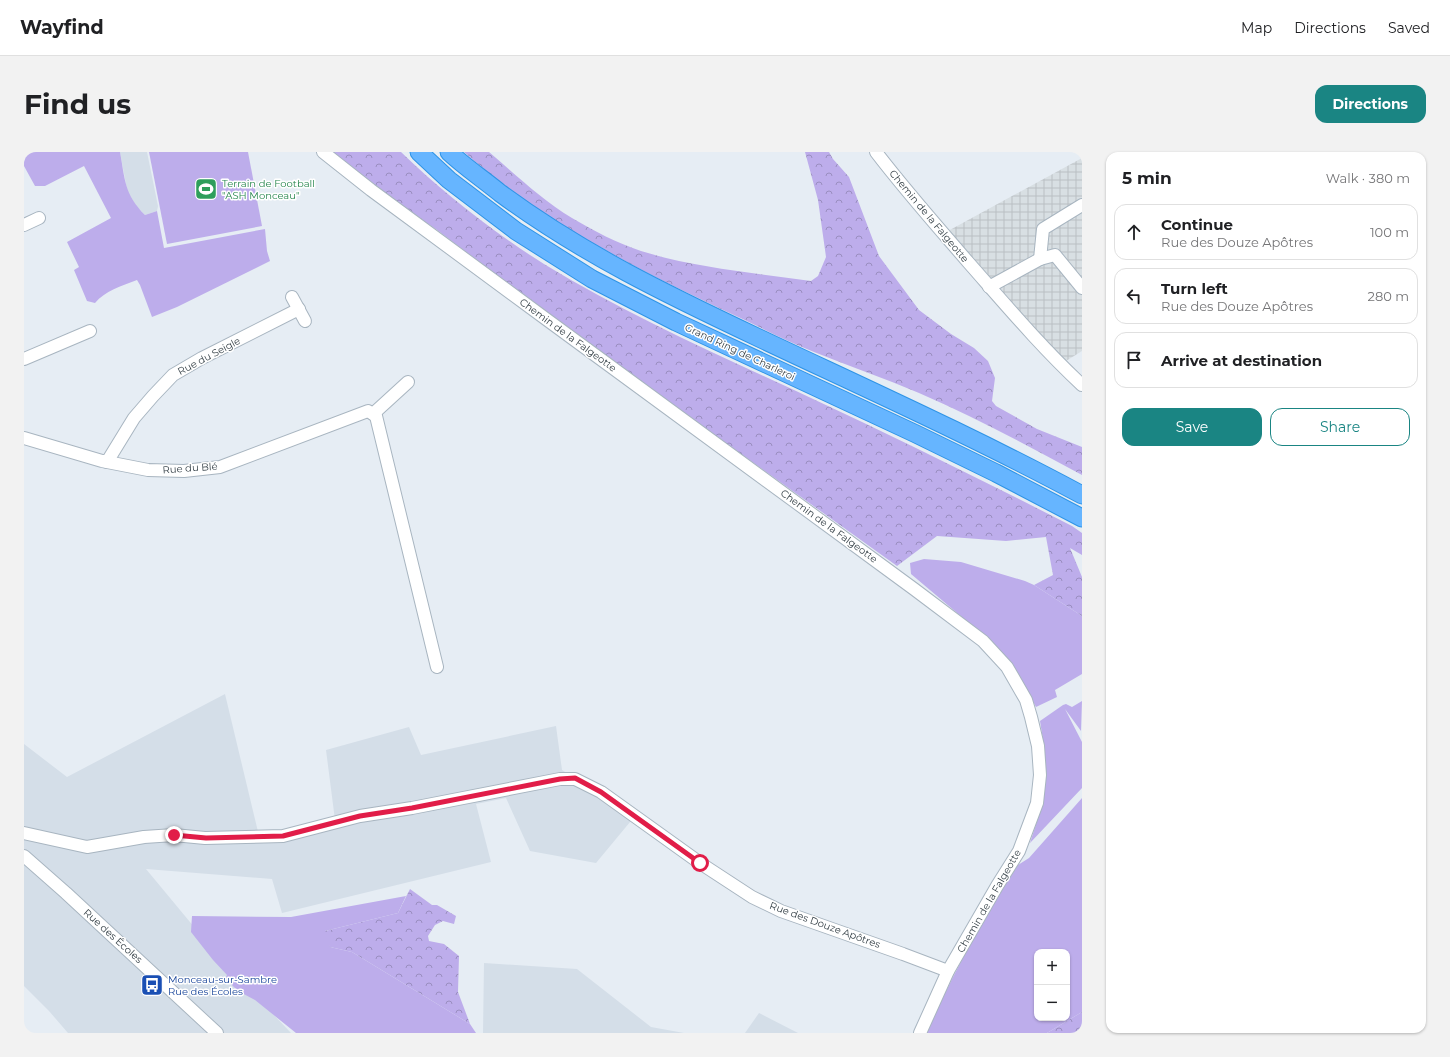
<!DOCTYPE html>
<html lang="en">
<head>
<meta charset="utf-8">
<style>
  :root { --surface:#fff; --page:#f2f2f2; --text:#202124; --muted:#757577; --line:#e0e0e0; --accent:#1a8583 }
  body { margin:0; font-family:Montserrat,sans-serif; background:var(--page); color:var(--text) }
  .controls { position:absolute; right:12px; bottom:12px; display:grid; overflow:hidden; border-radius:8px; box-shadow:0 1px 3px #0004 }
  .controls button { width:36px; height:36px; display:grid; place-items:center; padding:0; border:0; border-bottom:1px solid var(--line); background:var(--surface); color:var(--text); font:20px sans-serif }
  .stop { position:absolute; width:12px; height:12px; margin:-9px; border:3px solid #e11d48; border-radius:50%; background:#fff }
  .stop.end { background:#e11d48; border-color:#fff; box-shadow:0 1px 4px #0008 }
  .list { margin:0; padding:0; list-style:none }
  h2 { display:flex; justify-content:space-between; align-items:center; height:52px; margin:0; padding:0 16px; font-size:17px }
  h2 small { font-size:13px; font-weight:400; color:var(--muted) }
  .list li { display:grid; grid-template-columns:26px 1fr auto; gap:12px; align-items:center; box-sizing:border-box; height:56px; margin:0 8px 8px; padding:0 8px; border:1px solid var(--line); border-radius:12px }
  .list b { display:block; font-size:15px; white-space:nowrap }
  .list p { margin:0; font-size:13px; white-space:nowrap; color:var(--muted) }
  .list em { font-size:13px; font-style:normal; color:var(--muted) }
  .actions { display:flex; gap:8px; padding:12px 16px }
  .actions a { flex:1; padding:9px 0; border:1px solid var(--accent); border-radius:12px; text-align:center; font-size:14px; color:var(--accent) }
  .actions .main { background:var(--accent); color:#fff }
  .icon { flex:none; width:22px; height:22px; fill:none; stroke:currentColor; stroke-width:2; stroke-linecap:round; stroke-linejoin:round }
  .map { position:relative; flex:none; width:1058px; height:881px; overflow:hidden; border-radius:12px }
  header { display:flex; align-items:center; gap:24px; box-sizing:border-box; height:56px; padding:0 20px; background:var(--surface); border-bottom:1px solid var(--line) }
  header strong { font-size:19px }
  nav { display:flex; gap:22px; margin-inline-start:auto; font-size:14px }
  .intro { display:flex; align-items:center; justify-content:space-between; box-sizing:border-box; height:96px; padding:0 24px }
  h1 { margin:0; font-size:28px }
  .button { padding:10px 18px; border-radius:12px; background:var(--accent); color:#fff; font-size:14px; font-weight:700 }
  main { display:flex; gap:24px; padding:0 24px }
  aside { flex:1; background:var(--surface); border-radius:12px; box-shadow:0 1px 3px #0004 }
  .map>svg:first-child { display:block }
  .residential { fill:#d4dee8 }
  .industrial { fill:url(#industrial-grid) }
  .grass { fill:#bdadeb; fill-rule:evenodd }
  .forest { fill:url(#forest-crowns) }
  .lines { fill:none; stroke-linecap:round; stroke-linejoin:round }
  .minor-casing { stroke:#a8b5c0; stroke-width:14 }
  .highway-casing { stroke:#2f94e6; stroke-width:19 }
  .minor { stroke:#fff; stroke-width:12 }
  .highway { stroke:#66b5ff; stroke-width:17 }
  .route { stroke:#e11d48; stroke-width:5 }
  .labels { text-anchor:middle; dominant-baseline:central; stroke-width:3; stroke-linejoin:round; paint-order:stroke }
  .leisure-label { font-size:10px; fill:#27864d; stroke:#fff; text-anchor:start }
  .street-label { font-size:10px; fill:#354047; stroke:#fff }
  .transit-label { font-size:10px; fill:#164399; stroke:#fff; text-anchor:start }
</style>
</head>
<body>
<header>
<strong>Wayfind</strong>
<nav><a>Map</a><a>Directions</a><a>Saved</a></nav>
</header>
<div class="intro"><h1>Find us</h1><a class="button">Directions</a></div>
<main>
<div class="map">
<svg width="1058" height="881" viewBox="0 0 1058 881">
  <defs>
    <pattern id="industrial-grid" width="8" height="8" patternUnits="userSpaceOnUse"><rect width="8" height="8" fill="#d8dfe3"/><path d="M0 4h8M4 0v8" fill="none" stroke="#bac0c4"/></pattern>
    <pattern id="forest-crowns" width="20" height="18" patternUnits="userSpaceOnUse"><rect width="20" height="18" fill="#bdadeb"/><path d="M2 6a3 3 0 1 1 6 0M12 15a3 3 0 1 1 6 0" fill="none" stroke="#9a8ec0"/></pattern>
  </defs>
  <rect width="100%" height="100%" fill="#e6edf4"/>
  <!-- residential -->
  <g class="residential">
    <path d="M96 0H123L134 54 133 59 121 63 112 54 103 38Z"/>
    <path d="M201 542 235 684 311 668 302 598 385 575 397 603 532 574 538 618 611 664 572 711 506 699 482 646 452 652 467 710 258 761 248 727 122 717 195 805 267 881H44L25 859 0 834V592L43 625Z"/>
    <path d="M460 811 553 817 627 875 660 881H459Z"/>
    <path d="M735 861 774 881H721Z"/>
  </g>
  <!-- industrial -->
  <path class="industrial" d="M1058 6V199L1042 209 986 152 924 79Z"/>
  <!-- grass -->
  <g class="grass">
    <path d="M0 0H96C101 27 100 42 121 63L133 59 140 96 241 77 243 99 246 109 153 155 128 165 116 133 113 128C97 134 81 139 71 151L63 149 50 118 55 115 43 90 87 66 60 14 21 34H11L0 14Z"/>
    <path d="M125 0H224L238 74 143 92Z"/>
    <path d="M900 407 937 410 1001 429 1010 433 1058 464V522L1031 538 1033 545 1012 555 990 515 958 482 887 422 886 411Z"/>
    <path d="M1058 549 1057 579 1041 557 1058 590V636L1006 691C1013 670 1020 649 1021 627 1023 608 1019 588 1016 569L1039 553 1042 552 1048 555Z"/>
    <path d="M1058 646V860L1023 881H903C928 822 959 767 994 713L1005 706ZM1013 800H1043V866H1013Z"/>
    <path d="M382 744 374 761 301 779 306 795 328 800 446 872 452 881H272L231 848 214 839 205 830V828L202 825 203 823 189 808 167 780 168 764 267 765Z"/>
  </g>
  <!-- forest -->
  <g class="forest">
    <path d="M307 0H377C418 40 472 82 520 112 605 164 697 204 787 246 875 287 962 330 1048 374L1058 381V403L1046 396 1058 425V464L1010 433 1029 423 1022 385 982 389 913 384 873 414 546 179 413 78 360 42Z"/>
    <path d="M440 0H465C492 23 518 48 548 66 570 79 593 91 617 99 672 116 731 121 787 129L794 124 802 105 794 48 781 0H805L809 7 825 25 855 104 895 158 927 182 950 196 964 209 971 226 968 249 972 254 1013 277 1058 295V323C1004 294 951 265 895 241 860 226 825 214 790 200 758 187 728 171 697 157 606 114 516 67 440 0Z"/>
    <path d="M386 737 408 753H413L432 764 430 772 419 769 411 773 404 784 405 789 420 792 435 804 434 840 446 872 328 800 306 795 300 787 301 779 374 761Z"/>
    <path d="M1058 860V881H1023Z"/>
  </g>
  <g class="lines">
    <!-- minor casing -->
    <g class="minor-casing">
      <g id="minor">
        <path d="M299 0 347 38 522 167 890 437 959 489 983 515 1002 548 1007 565 1014 594 1016 623 1013 651 995 699 973 734 924 819 896 881"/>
        <path d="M852 0C881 38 913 74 944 110 981 152 1017 195 1058 233"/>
        <path d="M0 73 15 66"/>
        <path d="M1016 107 1019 77 1058 53"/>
        <path d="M965 135 1016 107 1031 103 1058 136"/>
        <path d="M268 145 281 169"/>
        <path d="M0 207 66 179"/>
        <path d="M349 262 384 230"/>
        <path d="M0 286 78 309 124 318 160 319 196 315 344 259 352 264 413 515"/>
        <path d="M83 310 110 266 129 244 149 223 178 206 275 157"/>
        <path d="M0 681 63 695 120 685 150 683 181 686 259 684 336 664 388 656 536 627H551L577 640 676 711 728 745 757 759 879 802 924 819"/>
        <path d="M0 704 42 741 193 881"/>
      </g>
    </g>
    <!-- highway casing -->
    <g class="highway-casing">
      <g id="highway">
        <path d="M395 0 425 28 492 79 568 127 652 170 890 281 972 321 1058 366"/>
        <path d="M425 0C441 15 459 27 476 41 557 101 644 143 735 186 843 237 952 286 1058 343"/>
      </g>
    </g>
    <!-- minor -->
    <use href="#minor" class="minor"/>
    <!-- highway -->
    <use href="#highway" class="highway"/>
  </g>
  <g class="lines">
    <!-- route -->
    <path class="route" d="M150 683 182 686 259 684 336 664 388 656 536 627 551 626 577 640 676 711"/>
  </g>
  <!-- icons -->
  <defs>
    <g id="stadium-square" transform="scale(1.15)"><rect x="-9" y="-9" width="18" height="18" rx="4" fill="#2e9e5b" stroke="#fff"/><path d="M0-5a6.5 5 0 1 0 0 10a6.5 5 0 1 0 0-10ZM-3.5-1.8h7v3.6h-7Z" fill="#fff"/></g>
    <g id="bus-square" transform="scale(1.15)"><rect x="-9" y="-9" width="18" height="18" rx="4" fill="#1a4fb4" stroke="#fff"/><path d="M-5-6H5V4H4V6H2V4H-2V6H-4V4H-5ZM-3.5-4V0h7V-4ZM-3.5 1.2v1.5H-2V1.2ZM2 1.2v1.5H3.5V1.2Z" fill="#fff"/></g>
  </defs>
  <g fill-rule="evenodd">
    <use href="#stadium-square" x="182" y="37"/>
    <use href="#bus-square" x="128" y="833"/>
  </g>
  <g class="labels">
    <!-- leisure labels -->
    <g class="leisure-label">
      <text x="198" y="31">Terrain de Football<tspan x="198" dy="12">"ASH Monceau"</tspan></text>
    </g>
    <!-- street labels -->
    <g class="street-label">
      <text transform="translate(905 64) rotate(50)">Chemin de la Falgeotte</text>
      <text transform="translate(544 183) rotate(36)">Chemin de la Falgeotte</text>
      <text transform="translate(716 200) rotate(25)">Grand Ring de Charleroi</text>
      <text transform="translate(185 204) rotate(-28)">Rue du Seigle</text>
      <text transform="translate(166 316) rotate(-4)">Rue du Blé</text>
      <text transform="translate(805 374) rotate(36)">Chemin de la Falgeotte</text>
      <text transform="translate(965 749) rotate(-60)">Chemin de la Falgeotte</text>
      <text transform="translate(801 773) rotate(20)">Rue des Douze Apôtres</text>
      <text transform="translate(89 784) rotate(42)">Rue des Écoles</text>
    </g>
    <!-- transit labels -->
    <g class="transit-label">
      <text x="144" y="827">Monceau-sur-Sambre<tspan x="144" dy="12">Rue des Écoles</tspan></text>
    </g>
  </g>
</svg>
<div class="controls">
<button>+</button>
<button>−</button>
</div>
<div class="stop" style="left:676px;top:711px"></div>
<div class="stop end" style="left:150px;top:683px"></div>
</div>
<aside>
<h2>5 min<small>Walk · 380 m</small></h2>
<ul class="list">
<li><svg class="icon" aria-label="ahead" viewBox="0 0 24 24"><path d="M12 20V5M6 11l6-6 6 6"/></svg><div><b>Continue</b><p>Rue des Douze Apôtres</p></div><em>100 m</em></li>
<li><svg class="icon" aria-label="left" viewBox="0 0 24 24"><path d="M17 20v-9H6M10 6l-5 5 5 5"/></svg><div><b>Turn left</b><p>Rue des Douze Apôtres</p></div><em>280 m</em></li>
<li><svg class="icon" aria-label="arrive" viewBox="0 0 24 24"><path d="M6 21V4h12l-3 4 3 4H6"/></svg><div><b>Arrive at destination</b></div></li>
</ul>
<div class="actions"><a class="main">Save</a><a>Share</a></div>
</aside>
</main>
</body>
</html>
